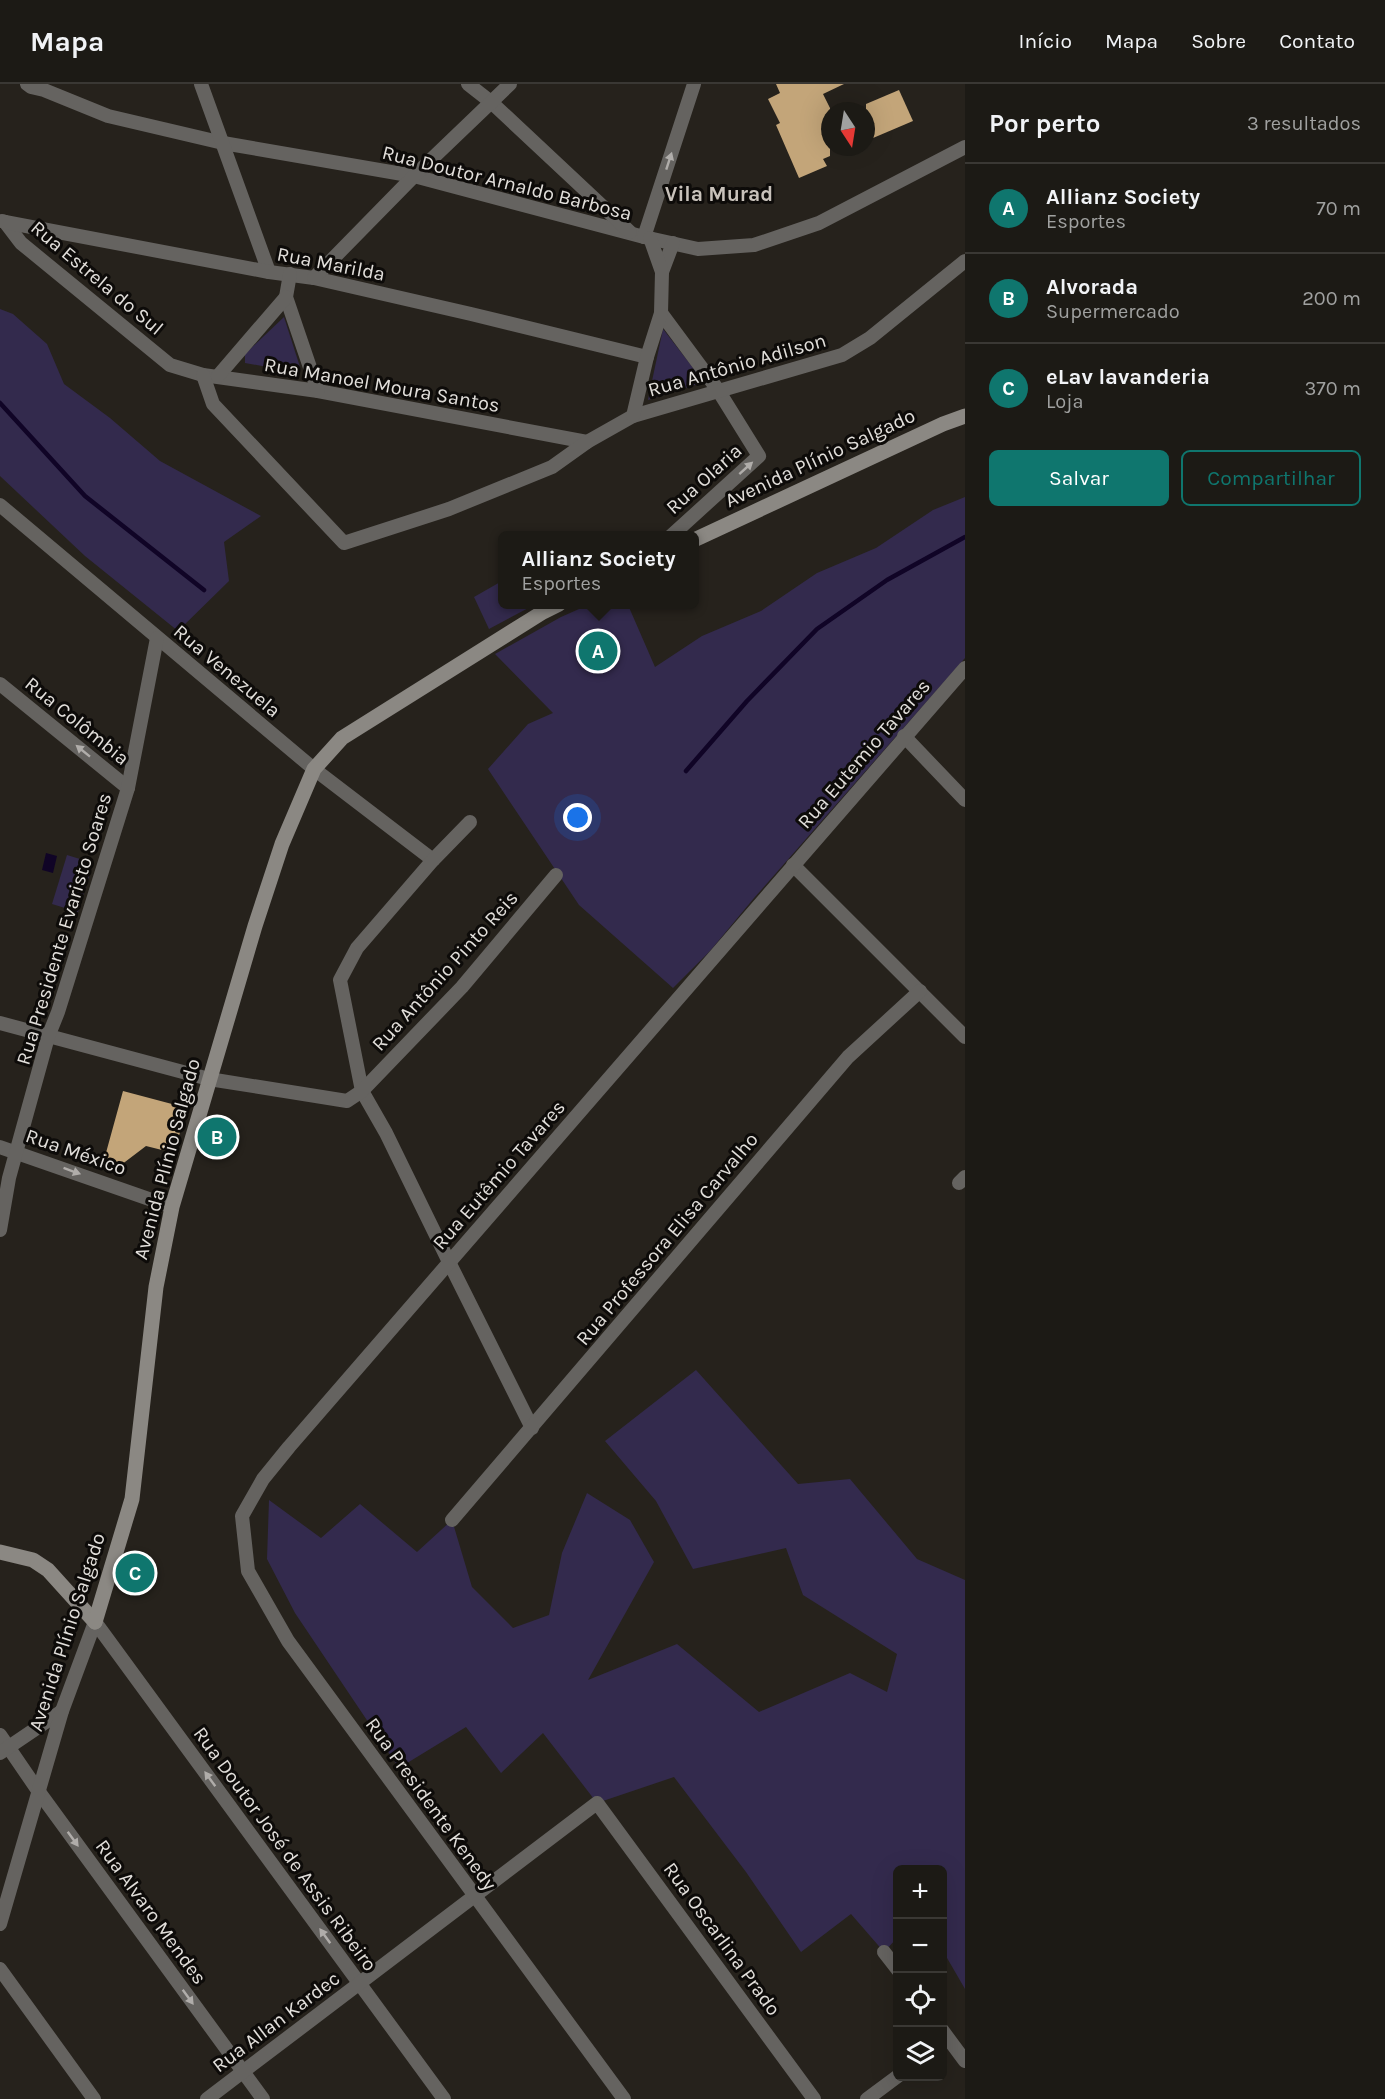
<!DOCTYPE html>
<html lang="pt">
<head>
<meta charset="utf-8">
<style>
  :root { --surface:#1c1a15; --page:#292722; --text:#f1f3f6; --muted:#a0a1a0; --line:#3a3834; --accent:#0f766e }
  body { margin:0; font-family:Karla,sans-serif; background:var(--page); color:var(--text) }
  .controls { position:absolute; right:18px; bottom:18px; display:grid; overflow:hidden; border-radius:9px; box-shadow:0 6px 24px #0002 }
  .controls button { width:54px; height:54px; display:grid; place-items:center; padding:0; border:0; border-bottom:2px solid var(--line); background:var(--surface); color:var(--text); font:30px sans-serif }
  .compass { position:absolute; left:821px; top:18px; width:54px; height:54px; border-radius:50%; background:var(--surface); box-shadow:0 6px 24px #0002; rotate:168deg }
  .you { position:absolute; left:578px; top:734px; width:21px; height:21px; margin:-15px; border:4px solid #fff; border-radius:50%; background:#1a73e8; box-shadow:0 0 0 9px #1a73e833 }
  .badge { display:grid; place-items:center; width:39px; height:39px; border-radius:50%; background:var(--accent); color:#fff; font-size:20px; font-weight:700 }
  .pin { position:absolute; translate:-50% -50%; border:3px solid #fff; box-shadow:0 2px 6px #0006 }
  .popup { position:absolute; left:498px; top:447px; width:201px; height:78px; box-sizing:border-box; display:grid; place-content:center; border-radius:9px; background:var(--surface); filter:drop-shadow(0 2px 4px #0005); font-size:20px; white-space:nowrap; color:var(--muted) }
  .popup b { font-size:22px; color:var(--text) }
  .popup::after { content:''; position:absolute; left:50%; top:100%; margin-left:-12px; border:12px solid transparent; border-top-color:var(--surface) }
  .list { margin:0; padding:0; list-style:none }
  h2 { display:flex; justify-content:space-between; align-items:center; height:78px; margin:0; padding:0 24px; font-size:26px }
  h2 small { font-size:20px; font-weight:400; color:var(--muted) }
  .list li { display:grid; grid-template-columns:39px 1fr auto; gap:18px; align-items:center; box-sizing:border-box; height:90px; padding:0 24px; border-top:2px solid var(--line) }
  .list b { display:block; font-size:22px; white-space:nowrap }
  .list p { margin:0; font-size:20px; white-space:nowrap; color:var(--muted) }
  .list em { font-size:20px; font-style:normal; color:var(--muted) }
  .actions { display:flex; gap:12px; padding:18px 24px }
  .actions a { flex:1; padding:14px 0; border:2px solid var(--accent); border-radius:9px; text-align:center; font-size:21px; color:var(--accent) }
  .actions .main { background:var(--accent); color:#fff }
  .icon { flex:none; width:33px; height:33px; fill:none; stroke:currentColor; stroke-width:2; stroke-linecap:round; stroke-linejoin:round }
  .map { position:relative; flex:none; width:965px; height:2015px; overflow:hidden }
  header { display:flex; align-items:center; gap:36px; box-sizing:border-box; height:84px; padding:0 30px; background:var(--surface); border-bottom:2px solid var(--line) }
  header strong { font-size:28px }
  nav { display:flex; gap:33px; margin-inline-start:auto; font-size:21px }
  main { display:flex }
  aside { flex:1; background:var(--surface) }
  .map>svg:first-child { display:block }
  .green { fill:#332a4d }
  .water { fill:#100426 }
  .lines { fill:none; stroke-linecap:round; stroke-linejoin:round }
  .stream { stroke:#100426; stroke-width:4.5 }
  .building { fill:#c3a579 }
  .street { stroke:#656360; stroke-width:14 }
  .secondary { stroke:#8b8883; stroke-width:15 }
  .oneway { fill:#b0adaa }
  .labels { text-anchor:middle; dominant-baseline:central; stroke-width:6; stroke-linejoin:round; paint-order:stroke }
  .street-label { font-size:20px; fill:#e2dfdb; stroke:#0d0b09 }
  .neighbourhood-label { font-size:21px; font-weight:bold; fill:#c8c2bb; stroke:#0d0b09 }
</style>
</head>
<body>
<header>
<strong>Mapa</strong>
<nav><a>Início</a><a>Mapa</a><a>Sobre</a><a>Contato</a></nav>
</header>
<main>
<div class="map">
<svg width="965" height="2015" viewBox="0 0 965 2015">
  <rect width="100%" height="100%" fill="#26221c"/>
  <!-- green -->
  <g class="green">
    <path d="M0 225 13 230 47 260 64 300 110 334 160 377 261 432 224 458 229 497 178 547 85 472 0 392Z"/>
    <path d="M284 233 300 283 295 288 245 279V270Z"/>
    <path d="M663 245 704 298 648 316Z"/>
    <path d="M965 413V574L754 814 710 867 673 904 579 821 488 685 528 640 553 629 495 570 561 533 588 521H628L655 583 702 552 761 527 817 489 876 464 933 426Z"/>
    <path d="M502 497V520L534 521 489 545 474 513Z"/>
    <path d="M67 771 93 779 78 828 52 820Z"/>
    <path d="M696 1286 798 1400 850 1395 917 1475 965 1496V1905L943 1867 942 1786H898L897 1854 884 1868 851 1830 801 1868 746 1788 674 1693 597 1719 543 1649 501 1689 466 1643 399 1684 295 1529 267 1475 269 1416 321 1454 360 1420 417 1468 452 1436 472 1503 513 1544 549 1531 562 1469 587 1409 630 1436 654 1478 588 1596 677 1560 759 1628 850 1589 887 1608 897 1570 803 1511 786 1464 693 1485 656 1417 605 1357Z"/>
  </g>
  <!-- water -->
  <path class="water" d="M46 769 57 772 53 789 42 786Z"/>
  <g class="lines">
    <!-- stream -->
    <g class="stream">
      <path d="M0 319 85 412 204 506"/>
      <path d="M686 687 747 617 817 545 887 496 965 453"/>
    </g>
  </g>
  <!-- building -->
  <g class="building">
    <path d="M776 0H844L823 10 830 24V72L823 75 827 82 799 94 776 41 780 39 768 15 780 9Z"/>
    <path d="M899 6 913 37 866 57V20Z"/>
    <path d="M123 1007 187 1024 174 1069 146 1062 121 1081 104 1076Z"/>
  </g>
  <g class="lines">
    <!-- street -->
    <g class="street">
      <path d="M27 0 31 3 44 6 108 32 223 59 414 92 644 153 698 165 754 161 819 139 965 63"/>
      <path d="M201 0 269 188"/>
      <path d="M468 0 491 18 630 148"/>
      <path d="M2 137 5 138 21 159 170 281 203 291 318 307 587 358"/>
      <path d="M5 138 269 188 314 194 471 230 647 273"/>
      <path d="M644 153 694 0"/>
      <path d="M662 188 673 159"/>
      <path d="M290 190 286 213 318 307"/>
      <path d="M314 194 414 92 510 0"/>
      <path d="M661 229 718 306 759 372 671 452"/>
      <path d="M203 291 213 320 344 459 449 425 552 383 587 358 633 332 842 271 870 254 965 177"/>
      <path d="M218 292 286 213"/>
      <path d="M633 332 647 273 661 229 662 188 650 154"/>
      <path d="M0 421 314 685 433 776"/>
      <path d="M0 600 128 704"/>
      <path d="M904 652 965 716"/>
      <path d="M470 738 433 776 357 864 340 896 362 1007 386 1049 449 1178 532 1344"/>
      <path d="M793 781 965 953"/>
      <path d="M0 939 209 995 347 1017 362 1007 462 903 556 791"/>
      <path d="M0 1063 172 1123"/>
      <path d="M959 1099 965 1093"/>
      <path d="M0 1146 9 1094 48 953 58 928 128 704 157 554"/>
      <path d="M452 1436 848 973 920 907"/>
      <path d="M95 1538 444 2015"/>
      <path d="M0 1651 39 1708 263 2015"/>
      <path d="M0 1669 62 1627"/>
      <path d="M0 1840 62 1627 95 1538"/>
      <path d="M884 1868 898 1886"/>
      <path d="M0 1885 94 2015"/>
      <path d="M942 1946 965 1977"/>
      <path d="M207 2015 597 1719 814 2015"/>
      <path d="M624 2015 288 1557 248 1487 242 1432 263 1395 289 1363 965 584"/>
      <path d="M867 2015 898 1992"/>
    </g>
    <!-- secondary -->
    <g class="secondary">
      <path d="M694 456 943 340 965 332"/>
      <path d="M0 1468 33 1476 48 1486 95 1538"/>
      <path d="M95 1538 132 1415 156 1203 172 1123 255 842 282 760 314 685 342 654 543 528 559 520"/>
    </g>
  </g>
  <!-- one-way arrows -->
  <defs><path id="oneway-solid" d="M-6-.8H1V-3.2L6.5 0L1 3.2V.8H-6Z" transform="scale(1.5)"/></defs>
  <g class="oneway">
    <use href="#oneway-solid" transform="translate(669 77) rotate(-72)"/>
    <use href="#oneway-solid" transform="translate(746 384) rotate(-42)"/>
    <use href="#oneway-solid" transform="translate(83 667) rotate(-141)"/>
    <use href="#oneway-solid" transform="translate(72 1087) rotate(20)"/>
    <use href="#oneway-solid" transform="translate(210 1695) rotate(-126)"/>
    <use href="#oneway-solid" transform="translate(73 1755) rotate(54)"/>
    <use href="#oneway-solid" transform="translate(325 1852) rotate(-126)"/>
    <use href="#oneway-solid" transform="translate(188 1913) rotate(54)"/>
  </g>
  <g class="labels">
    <!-- street labels -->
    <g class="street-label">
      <text transform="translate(507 99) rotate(14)">Rua Doutor Arnaldo Barbosa</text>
      <text transform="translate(331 180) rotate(11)">Rua Marilda</text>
      <text transform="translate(97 194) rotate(40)">Rua Estrela do Sul</text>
      <text transform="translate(737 281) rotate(-16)">Rua Antônio Adilson</text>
      <text transform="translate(382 301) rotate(10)">Rua Manoel Moura Santos</text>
      <text transform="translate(820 374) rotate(-25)">Avenida Plínio Salgado</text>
      <text transform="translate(704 395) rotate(-42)">Rua Olaria</text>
      <text transform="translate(227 587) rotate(40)">Rua Venezuela</text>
      <text transform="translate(77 637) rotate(39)">Rua Colômbia</text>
      <text transform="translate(864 670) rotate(-49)">Rua Eutemio Tavares</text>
      <text transform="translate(64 845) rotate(-73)">Rua Presidente Evaristo Soares</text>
      <text transform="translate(445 887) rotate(-48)">Rua Antônio Pinto Reis</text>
      <text transform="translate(76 1068) rotate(19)">Rua México</text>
      <text transform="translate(167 1075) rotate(-75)">Avenida Plínio Salgado</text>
      <text transform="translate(499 1091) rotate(-49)">Rua Eutêmio Tavares</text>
      <text transform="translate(667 1155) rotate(-50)">Rua Professora Elisa Carvalho</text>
      <text transform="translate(67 1548) rotate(-72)">Avenida Plínio Salgado</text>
      <text transform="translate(431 1720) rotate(54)">Rua Presidente Kenedy</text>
      <text transform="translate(285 1765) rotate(54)">Rua Doutor José de Assis Ribeiro</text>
      <text transform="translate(151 1828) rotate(54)">Rua Alvaro Mendes</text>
      <text transform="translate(722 1855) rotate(54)">Rua Oscarlina Prado</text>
      <text transform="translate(276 1938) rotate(-37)">Rua Allan Kardec</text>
    </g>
    <!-- neighbourhood labels -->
    <g class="neighbourhood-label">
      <text x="719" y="110">Vila Murad</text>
    </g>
  </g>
</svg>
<div class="controls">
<button>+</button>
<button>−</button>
<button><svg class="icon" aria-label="locate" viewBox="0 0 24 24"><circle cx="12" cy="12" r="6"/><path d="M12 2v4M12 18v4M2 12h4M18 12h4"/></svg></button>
<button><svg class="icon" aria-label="layers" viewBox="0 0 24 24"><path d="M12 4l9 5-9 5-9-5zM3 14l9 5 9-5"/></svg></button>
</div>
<svg class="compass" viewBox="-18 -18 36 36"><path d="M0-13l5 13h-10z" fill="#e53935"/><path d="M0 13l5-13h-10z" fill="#a0a1a0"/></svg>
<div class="you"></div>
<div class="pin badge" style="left:598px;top:567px">A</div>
<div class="popup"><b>Allianz Society</b>Esportes</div>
<div class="pin badge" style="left:217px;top:1053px">B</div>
<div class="pin badge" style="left:135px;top:1489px">C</div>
</div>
<aside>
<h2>Por perto<small>3 resultados</small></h2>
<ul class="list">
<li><span class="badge">A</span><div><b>Allianz Society</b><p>Esportes</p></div><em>70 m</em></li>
<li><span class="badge">B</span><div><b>Alvorada</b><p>Supermercado</p></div><em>200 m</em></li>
<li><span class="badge">C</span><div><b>eLav lavanderia</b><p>Loja</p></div><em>370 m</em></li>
</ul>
<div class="actions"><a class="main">Salvar</a><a>Compartilhar</a></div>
</aside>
</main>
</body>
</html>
